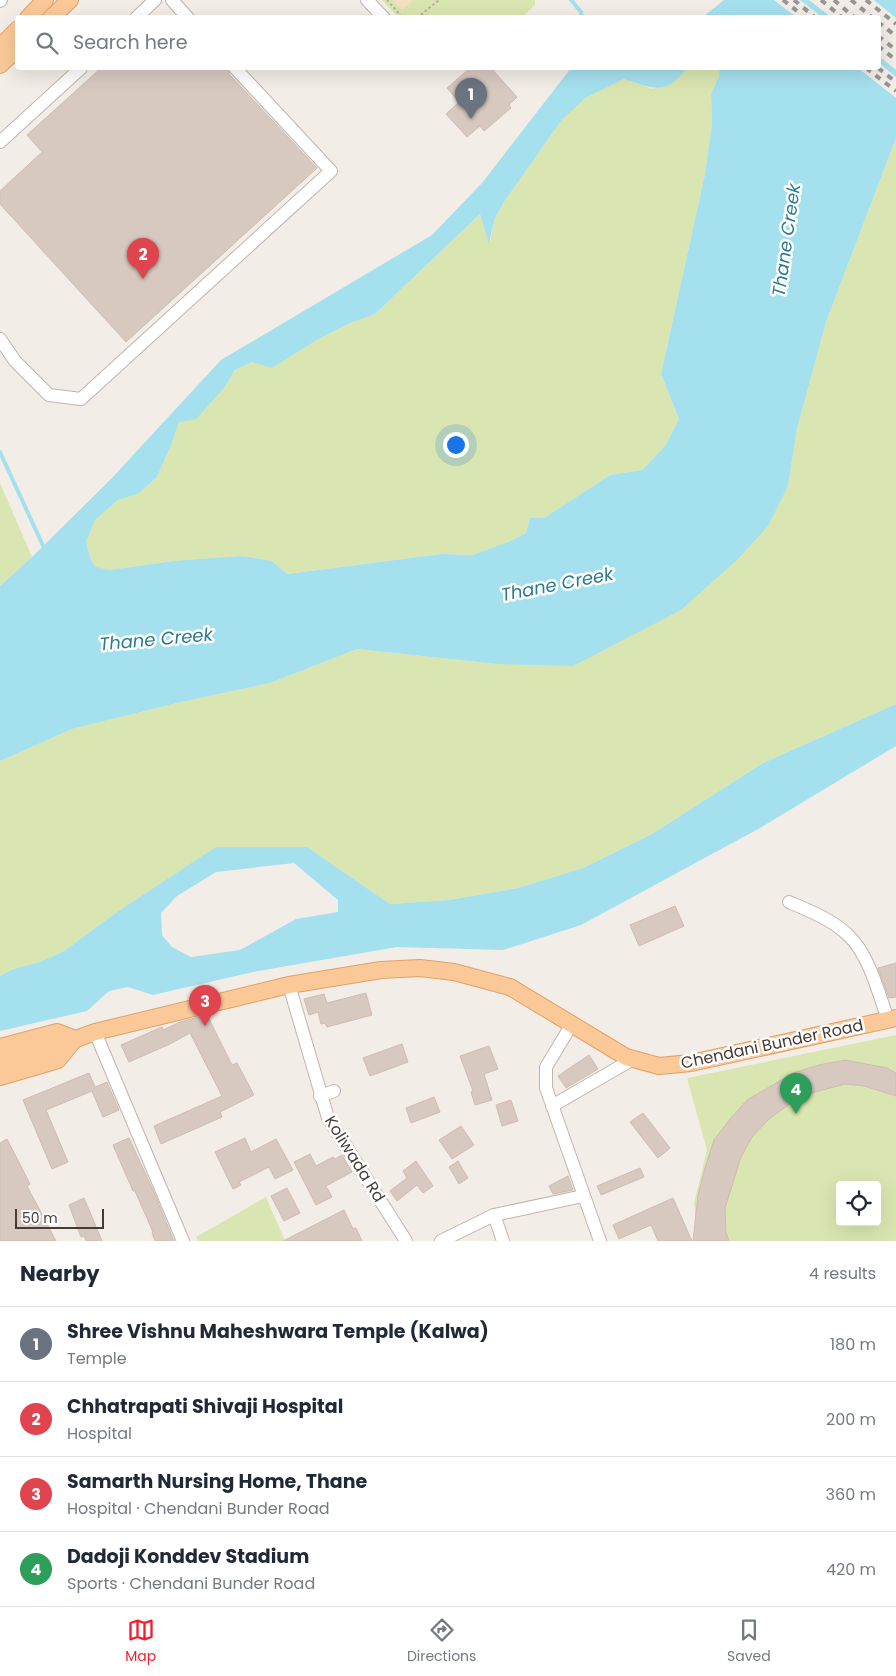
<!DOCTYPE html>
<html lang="en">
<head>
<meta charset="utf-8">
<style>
  :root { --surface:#fff; --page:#f2f2f3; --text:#1f2937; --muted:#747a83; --line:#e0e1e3; --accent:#f31e2d }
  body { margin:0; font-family:Poppins,sans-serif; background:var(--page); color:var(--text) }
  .controls { position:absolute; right:15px; bottom:15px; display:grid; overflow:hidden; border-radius:5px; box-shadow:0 5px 20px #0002 }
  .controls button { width:45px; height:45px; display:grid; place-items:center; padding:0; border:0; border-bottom:1px solid var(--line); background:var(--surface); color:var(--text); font:25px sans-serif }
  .scale { position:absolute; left:15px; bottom:12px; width:89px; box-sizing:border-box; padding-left:5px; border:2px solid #463c36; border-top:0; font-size:14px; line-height:18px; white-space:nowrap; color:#463c36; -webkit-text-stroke:4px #fff; paint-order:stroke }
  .you { position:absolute; left:455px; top:444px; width:18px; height:18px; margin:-12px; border:4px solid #fff; border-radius:50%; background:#1a73e8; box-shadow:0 0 0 8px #1a73e833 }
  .badge { display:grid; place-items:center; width:32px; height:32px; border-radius:50%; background:var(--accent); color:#fff; font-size:16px; font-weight:700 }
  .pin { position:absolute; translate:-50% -41px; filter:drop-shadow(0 1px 2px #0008) }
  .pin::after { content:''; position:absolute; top:26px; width:18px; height:15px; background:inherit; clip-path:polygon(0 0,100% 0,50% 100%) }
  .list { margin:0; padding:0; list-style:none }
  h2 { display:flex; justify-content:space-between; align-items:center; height:65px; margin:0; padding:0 20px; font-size:21px }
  h2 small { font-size:16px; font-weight:400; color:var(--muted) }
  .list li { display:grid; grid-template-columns:32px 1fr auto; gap:15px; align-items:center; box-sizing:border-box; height:75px; padding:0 20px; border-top:1px solid var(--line) }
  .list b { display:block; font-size:19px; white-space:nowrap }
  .list p { margin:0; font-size:16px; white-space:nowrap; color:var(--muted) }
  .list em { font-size:16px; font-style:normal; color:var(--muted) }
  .icon { flex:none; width:28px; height:28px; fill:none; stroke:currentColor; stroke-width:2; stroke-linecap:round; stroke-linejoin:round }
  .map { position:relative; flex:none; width:896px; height:1241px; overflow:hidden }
  .search { position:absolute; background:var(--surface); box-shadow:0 5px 20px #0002; left:15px; right:15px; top:15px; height:55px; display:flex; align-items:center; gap:12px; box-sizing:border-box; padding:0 18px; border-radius:5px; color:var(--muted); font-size:19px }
  .sheet { height:365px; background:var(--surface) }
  nav { display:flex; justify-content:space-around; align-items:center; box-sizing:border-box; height:70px; border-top:1px solid var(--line); background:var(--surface); font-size:14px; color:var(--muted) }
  nav a { display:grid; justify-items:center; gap:2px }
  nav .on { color:var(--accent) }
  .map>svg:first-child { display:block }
  .green { fill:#dae6b1; fill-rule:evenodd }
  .sand { fill:#f6e0c4 }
  .water { fill:#a5e0ee; fill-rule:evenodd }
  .pier { fill:#f3ede7 }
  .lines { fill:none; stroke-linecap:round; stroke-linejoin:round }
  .stream { stroke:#a5e0ee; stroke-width:4 }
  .building { fill:#d7c9c0; stroke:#cfbcb0 }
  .minor-casing { stroke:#c1b5ad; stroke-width:14 }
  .major-casing { stroke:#e0a168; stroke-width:18 }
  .path { stroke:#bfab9c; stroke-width:2; stroke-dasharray:2.5 2.5; stroke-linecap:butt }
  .minor { stroke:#fff; stroke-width:12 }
  .major { stroke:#fbc998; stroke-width:16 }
  .rail { stroke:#969696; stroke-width:4; stroke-dasharray:6 6; stroke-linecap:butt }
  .labels { text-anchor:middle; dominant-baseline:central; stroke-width:5; stroke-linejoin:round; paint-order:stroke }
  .street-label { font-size:16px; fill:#463c36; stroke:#fff }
  .water-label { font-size:18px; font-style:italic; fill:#2c7b8f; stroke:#fff }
</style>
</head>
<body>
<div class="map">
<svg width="896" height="1241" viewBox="0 0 896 1241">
  <rect width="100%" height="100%" fill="#f3ede7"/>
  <!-- green -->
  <g class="green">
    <path d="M382 0H535V5L521 18 398 17Z"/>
    <path d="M687 68H719V76L711 94 712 123 705 174 661 374 679 419 665 446 642 470 610 475 544 518H530L526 533 508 542 472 555 441 554 287 574 272 561H174L109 570 96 568 91 560 86 542 95 520 118 500 138 494 157 477 172 443 179 422 224 388 235 370 252 362 315 341 348 324 375 314 480 214 490 242 495 218 504 202 561 121 585 97 624 79 653 89Z"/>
    <path d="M896 138V704L763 763 652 834 583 868 518 888 449 900 390 904 307 847 216 848 114 914 64 951 40 962 13 969 0 976V761L72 729 177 703 270 683 357 649 497 664 788 486 797 429 826 322Z"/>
    <path d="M0 483 32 557 0 586Z"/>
    <path d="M896 1035V1241H699L694 1203 707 1150 687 1078ZM840 1185H877V1222H840Z"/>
    <path d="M266 1197 285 1241H198L196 1237Z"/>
  </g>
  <!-- sand -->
  <path class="sand" d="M393 0H413L402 10Z"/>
  <!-- water -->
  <g class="water">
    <path d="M724 0H896V138L826 322 797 429 788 486 768 526 738 559 681 610 573 666 497 664 357 649 270 683 177 703 72 729 0 761V586L32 557 111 479 221 360 432 235 482 183 571 68H687C665 96 654 89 624 79L585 98 561 121 504 202 495 218 489 243 480 214 375 314 348 324 315 341 272 368 252 362 235 370 224 388 196 419 179 422 172 443 157 477 138 494 118 500 95 520 86 542 91 560 96 567 109 570 174 561 242 556 272 561 287 574 441 554 472 555 508 542 526 533 530 518H544L610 475 642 470 665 446 679 419 661 374 705 174 712 123 711 94 719 76V68H878V18L703 17Z"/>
    <path d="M896 704V746L760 828 581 925 503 950 397 947 253 972 153 995 128 987 109 991 87 1011 0 1031V976L13 969 40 962 64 951 114 914 216 847H307L390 904 449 900 518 888 583 868 652 834 763 763ZM294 863 338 900V912L296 919 240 950 191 957 172 947 162 935 161 913 177 896 216 872Z"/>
  </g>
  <!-- pier -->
  <g class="pier">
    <path d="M774 0H800L822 17H796Z"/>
    <path d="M809 0H874L896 18V70L879 56 878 18 831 17Z"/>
    <path d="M879 63 896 77V98L858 68H878Z"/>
  </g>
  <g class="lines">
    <!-- stream -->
    <g class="stream">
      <path d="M571 0 581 12 582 18"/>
      <path d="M0 452 45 550"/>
    </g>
  </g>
  <!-- building -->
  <g class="building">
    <path d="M101 68H227L229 74 317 168 126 342 0 204V191L42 152 27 135Z"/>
    <path d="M470 68H491L517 97 509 105 511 108 484 131 480 126 467 137 446 114 459 102 447 88Z"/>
    <path d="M675 906 684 926 639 946 630 925Z"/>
    <path d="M896 963V997L889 998 878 968Z"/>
    <path d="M366 993 372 1015 327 1027 325 1023 321 1024 318 1012 309 1015 304 999 324 994 327 1003Z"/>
    <path d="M207 1015 232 1065 237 1063 254 1095 220 1112 222 1117 161 1144 154 1126 222 1096 190 1033 170 1044 129 1062 121 1045 162 1027 163 1030 180 1022Z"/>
    <path d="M402 1044 408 1062 370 1076 363 1058Z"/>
    <path d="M489 1046 498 1069 484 1074 492 1100 475 1105 471 1092 473 1091 460 1056Z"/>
    <path d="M589 1055 598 1069 566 1088 558 1076Z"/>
    <path d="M845 1060 887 1068 896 1073V1096L864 1086 845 1084 815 1092 791 1103 769 1119 752 1137 741 1157 725 1208 726 1232 729 1241H693L698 1195 705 1168 714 1140 730 1119 747 1100 793 1073 819 1065Z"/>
    <path d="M89 1073 95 1087 107 1082 119 1110 103 1117 92 1091 46 1110 68 1162 52 1169 23 1100Z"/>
    <path d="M434 1097 440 1112 411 1123 406 1108Z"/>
    <path d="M511 1100 518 1121 502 1126 496 1105Z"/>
    <path d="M643 1113 670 1148 658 1158 630 1122Z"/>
    <path d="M461 1126 474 1145 452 1159 439 1140Z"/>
    <path d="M129 1138 153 1190 174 1241H155L152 1233 153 1232 135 1191H133L113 1145Z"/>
    <path d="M245 1138 251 1152 276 1139 293 1170 275 1179 269 1167 239 1182 241 1185 233 1189 215 1152Z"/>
    <path d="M7 1139 30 1184 27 1186 56 1241H0V1143Z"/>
    <path d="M310 1154 316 1166 333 1157 335 1159 342 1155 352 1172 326 1186 332 1197 316 1205 294 1162Z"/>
    <path d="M416 1161 433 1186 423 1193 417 1185 397 1201 390 1191 407 1178 403 1171Z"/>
    <path d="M458 1161 468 1178 459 1184 449 1167Z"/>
    <path d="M640 1168 644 1177 601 1195 597 1186Z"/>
    <path d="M568 1176 573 1190 553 1194 549 1186Z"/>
    <path d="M287 1188 300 1213 284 1221 271 1196Z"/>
    <path d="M84 1198 102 1241H86L84 1236 81 1237 69 1205Z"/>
    <path d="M673 1198 692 1241H658L651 1225 619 1239 613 1225Z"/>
    <path d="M344 1210 353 1229 356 1228 362 1241H283Z"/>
  </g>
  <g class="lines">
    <!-- minor casing -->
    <g class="minor-casing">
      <g id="minor">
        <path d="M172 0 188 18"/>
        <path d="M367 0 384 18"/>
        <path d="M0 1 1 0"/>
        <path d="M136 18 155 0"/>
        <path d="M0 142 81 68"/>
        <path d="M0 339 15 361 49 395 81 399 331 171 235 68"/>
        <path d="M789 902C810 911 833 920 849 936 869 955 879 994 888 1020"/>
        <path d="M289 985 328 1118 406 1241"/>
        <path d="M572 1024 546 1067V1088L600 1241"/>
        <path d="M95 1032 183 1241"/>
        <path d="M320 1096 334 1091"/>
        <path d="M552 1106 633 1059"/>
        <path d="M494 1215 503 1241"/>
        <path d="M441 1241 494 1215 583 1196"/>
      </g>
    </g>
    <!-- major casing -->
    <g class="major-casing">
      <g id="major">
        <path d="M28 18 45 0"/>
        <path d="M51 18 70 0"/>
        <path d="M0 47 18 29"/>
        <path d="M0 65 18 48"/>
        <path d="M0 1047 57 1032 75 1039"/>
        <path d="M0 1063 46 1050 95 1032 289 985 381 970 420 968 454 972 510 987 626 1057 659 1066 691 1063 896 1018"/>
        <path d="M0 1077 58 1060 74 1040"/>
      </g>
    </g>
    <!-- path -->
    <g class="path">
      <path d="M387 0 403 18"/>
      <path d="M417 18 439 0"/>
    </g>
    <!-- minor -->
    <use href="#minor" class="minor"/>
    <!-- major -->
    <use href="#major" class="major"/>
    <!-- rail -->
    <g class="rail">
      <path d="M783 0 797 11"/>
      <path d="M794 0 816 18"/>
      <path d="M821 0 843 18"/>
      <path d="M834 0 855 18"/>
      <path d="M851 0 873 18"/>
      <path d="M866 0 896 24"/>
      <path d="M878 22 896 36"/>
      <path d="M878 36 896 50"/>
      <path d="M878 46 896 60"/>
      <path d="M866 68 896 91"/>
      <path d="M878 68 896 82"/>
    </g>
  </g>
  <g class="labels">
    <!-- street labels -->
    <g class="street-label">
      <text transform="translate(772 1044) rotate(-12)">Chendani Bunder Road</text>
      <text transform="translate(355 1159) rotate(58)">Koliwada Rd</text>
    </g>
    <!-- water labels -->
    <g class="water-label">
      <text transform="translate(786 240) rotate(-82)">Thane Creek</text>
      <text transform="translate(557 584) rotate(-11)">Thane Creek</text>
      <text transform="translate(156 639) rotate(-5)">Thane Creek</text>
    </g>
  </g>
</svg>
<div class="controls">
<button><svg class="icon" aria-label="locate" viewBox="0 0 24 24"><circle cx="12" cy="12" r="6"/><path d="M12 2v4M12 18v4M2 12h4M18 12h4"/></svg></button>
</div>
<div class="scale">50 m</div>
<div class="you"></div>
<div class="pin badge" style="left:471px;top:119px;background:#6b7280">1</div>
<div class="pin badge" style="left:143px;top:279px;background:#e0444e">2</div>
<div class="pin badge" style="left:205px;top:1026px;background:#e0444e">3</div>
<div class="pin badge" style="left:796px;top:1114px;background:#2e9e5b">4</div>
<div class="search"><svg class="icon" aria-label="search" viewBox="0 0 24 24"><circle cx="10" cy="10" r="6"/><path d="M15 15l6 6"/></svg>Search here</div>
</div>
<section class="sheet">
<h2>Nearby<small>4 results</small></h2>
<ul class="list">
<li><span class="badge" style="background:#6b7280">1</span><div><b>Shree Vishnu Maheshwara Temple (Kalwa)</b><p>Temple</p></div><em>180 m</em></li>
<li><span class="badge" style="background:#e0444e">2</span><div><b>Chhatrapati Shivaji Hospital</b><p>Hospital</p></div><em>200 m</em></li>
<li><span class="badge" style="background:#e0444e">3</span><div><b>Samarth Nursing Home, Thane</b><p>Hospital · Chendani Bunder Road</p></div><em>360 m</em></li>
<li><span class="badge" style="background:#2e9e5b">4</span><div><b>Dadoji Konddev Stadium</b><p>Sports · Chendani Bunder Road</p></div><em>420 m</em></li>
</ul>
</section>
<nav>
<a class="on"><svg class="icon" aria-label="map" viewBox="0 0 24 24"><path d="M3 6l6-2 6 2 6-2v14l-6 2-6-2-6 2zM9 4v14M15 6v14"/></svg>Map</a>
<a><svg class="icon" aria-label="directions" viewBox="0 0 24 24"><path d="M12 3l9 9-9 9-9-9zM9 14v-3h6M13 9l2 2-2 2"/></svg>Directions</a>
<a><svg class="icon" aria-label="saved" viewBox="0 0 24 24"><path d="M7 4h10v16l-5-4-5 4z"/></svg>Saved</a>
</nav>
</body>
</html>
